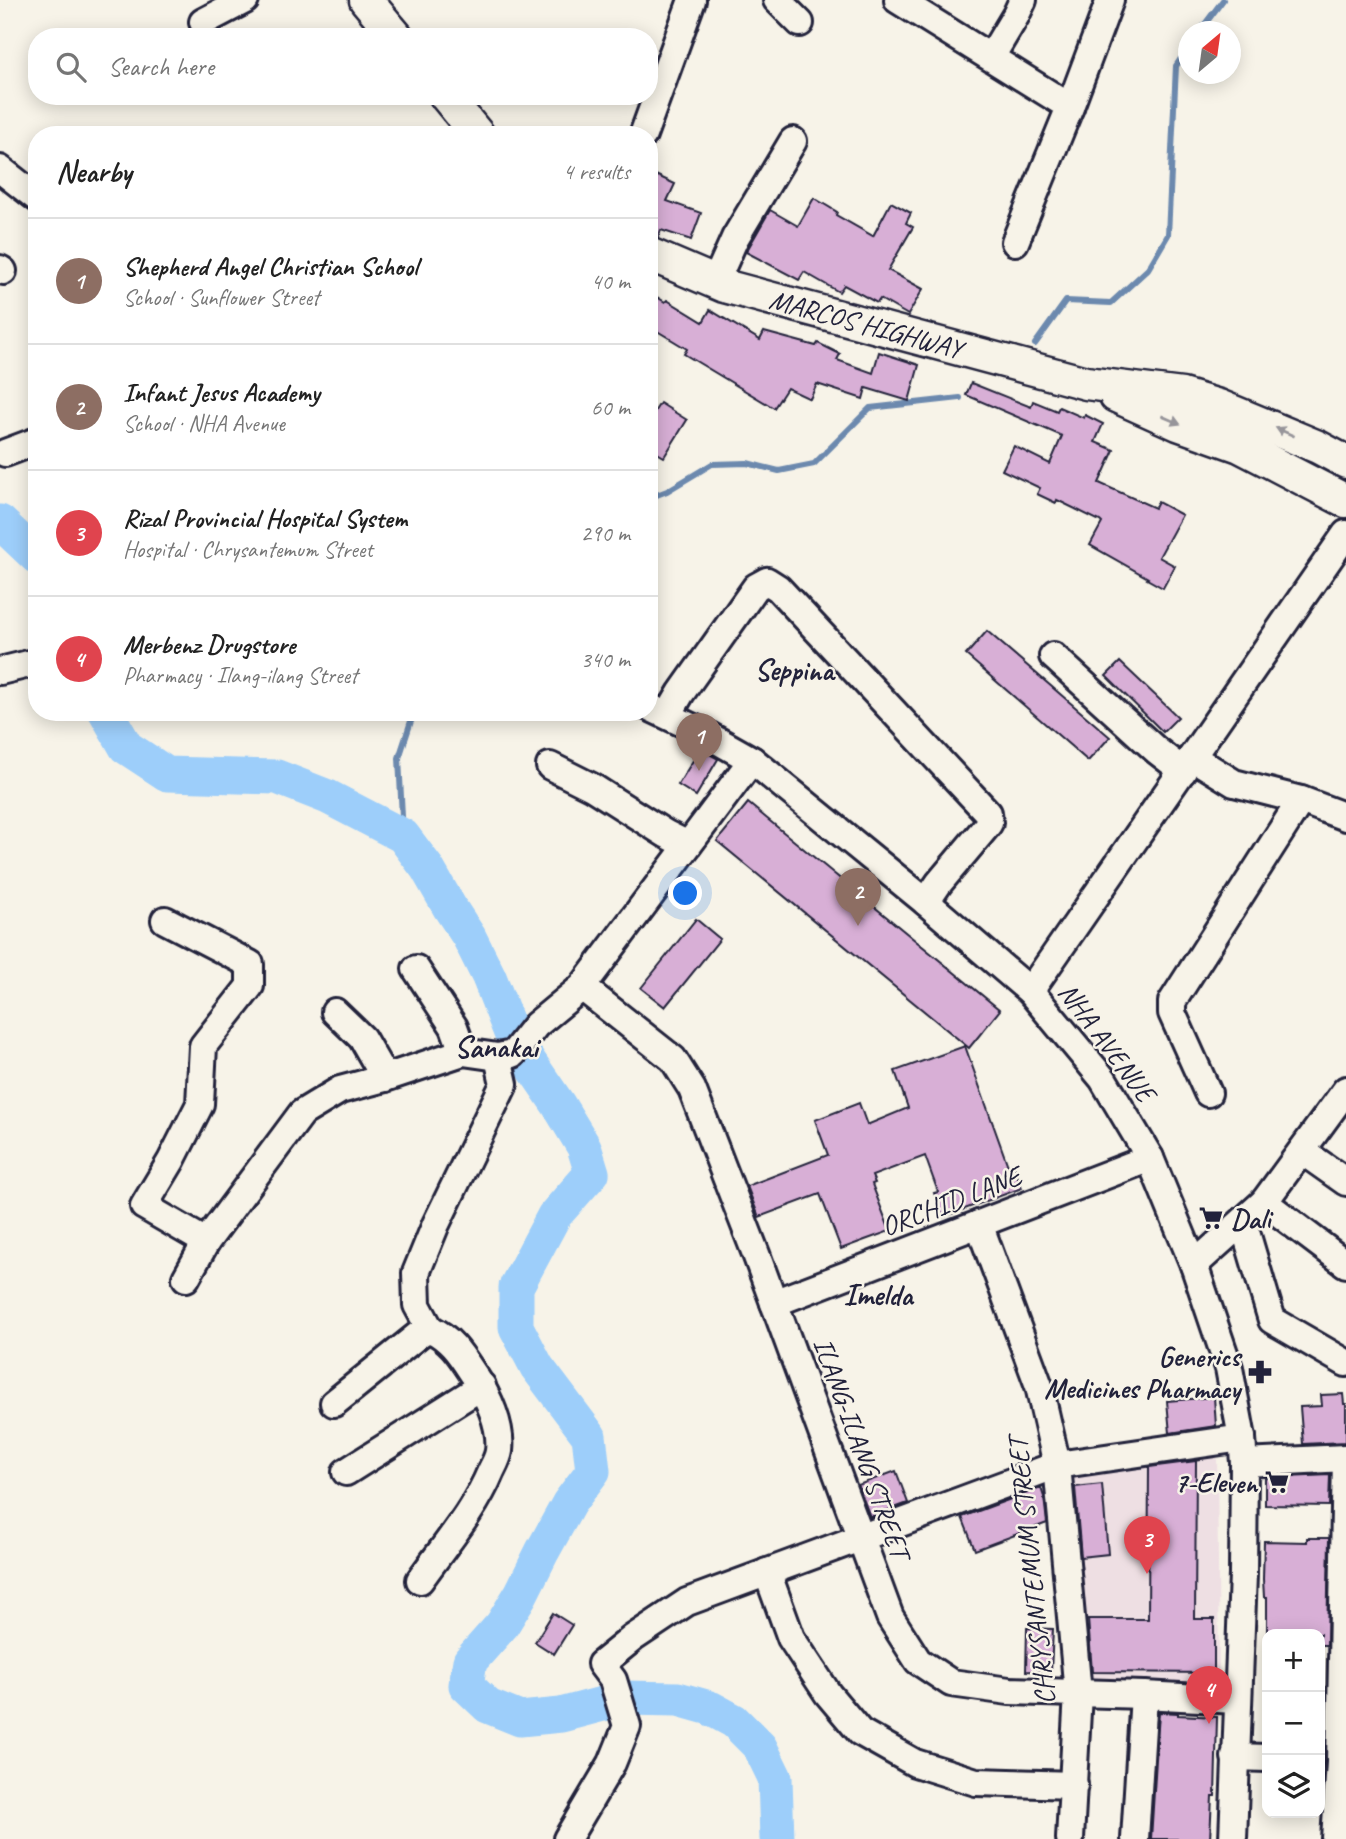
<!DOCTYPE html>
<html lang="en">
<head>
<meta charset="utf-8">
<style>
  :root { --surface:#fff; --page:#f6f6f6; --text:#222; --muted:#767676; --line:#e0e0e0; --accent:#1a73e8 }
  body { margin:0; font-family:Caveat,sans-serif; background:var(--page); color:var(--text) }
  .controls { position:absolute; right:21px; bottom:21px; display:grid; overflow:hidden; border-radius:14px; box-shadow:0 4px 18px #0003 }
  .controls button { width:63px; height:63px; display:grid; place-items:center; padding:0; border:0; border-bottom:2px solid var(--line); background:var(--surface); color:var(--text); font:35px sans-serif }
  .compass { position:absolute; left:1178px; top:21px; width:63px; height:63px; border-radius:50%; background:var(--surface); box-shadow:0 4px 18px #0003; rotate:29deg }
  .you { position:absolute; left:686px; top:894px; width:24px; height:24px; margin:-18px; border:5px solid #fff; border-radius:50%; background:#1a73e8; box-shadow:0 0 0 10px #1a73e833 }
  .badge { display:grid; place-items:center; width:46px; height:46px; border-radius:50%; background:var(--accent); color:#fff; font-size:23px; font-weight:700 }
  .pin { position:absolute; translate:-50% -58px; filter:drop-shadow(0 2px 4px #0008) }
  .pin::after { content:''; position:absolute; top:37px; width:24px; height:21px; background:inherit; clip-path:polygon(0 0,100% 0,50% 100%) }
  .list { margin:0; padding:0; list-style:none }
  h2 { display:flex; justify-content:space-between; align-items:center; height:91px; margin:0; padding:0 28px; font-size:30px }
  h2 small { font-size:23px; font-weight:400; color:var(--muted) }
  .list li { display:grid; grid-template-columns:46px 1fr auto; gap:21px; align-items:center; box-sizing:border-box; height:126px; padding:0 28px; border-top:2px solid var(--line) }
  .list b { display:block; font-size:26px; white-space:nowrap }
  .list p { margin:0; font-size:23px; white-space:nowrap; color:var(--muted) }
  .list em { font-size:23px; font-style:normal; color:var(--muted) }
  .icon { flex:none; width:38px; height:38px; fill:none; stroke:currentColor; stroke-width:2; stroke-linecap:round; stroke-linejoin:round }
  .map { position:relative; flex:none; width:1346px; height:1839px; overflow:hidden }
  .search { position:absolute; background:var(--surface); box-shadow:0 4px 18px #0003; left:28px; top:28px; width:630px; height:77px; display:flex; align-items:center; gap:18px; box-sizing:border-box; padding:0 24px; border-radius:28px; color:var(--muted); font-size:26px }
  .panel { position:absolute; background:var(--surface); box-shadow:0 4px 18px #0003; left:28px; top:126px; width:630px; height:595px; border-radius:28px }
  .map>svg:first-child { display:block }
  .built { fill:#eedfe3 }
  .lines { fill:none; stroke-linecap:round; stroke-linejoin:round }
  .stream { stroke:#6c89ae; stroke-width:6 }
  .river { stroke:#9dcefa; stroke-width:35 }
  .building { fill:#d8afd6; stroke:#22223b; stroke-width:2 }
  .minor-casing { stroke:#22223b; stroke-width:32 }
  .major-casing { stroke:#22223b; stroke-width:37 }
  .minor { stroke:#f7f3e8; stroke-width:26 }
  .major { stroke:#f7f3e8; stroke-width:32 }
  .oneway { fill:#97959a }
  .labels { text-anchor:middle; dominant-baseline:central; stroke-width:5; stroke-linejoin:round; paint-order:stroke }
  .street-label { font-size:28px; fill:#22223b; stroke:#f7f3e8 }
  .poi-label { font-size:28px; font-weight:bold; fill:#22223b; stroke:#f7f3e8; text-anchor:end }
  .neighbourhood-label { font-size:30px; font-weight:bold; fill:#22223b; stroke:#f7f3e8 }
</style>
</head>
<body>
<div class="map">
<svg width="1346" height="1839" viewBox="0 0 1346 1839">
  <rect width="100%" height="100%" fill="#f7f3e8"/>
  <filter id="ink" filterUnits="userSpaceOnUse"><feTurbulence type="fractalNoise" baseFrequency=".0143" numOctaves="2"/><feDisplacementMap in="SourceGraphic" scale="14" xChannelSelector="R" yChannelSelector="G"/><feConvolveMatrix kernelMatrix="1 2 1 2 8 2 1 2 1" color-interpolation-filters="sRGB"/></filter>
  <g filter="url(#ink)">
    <!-- built -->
    <path class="built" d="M1217 1449 1219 1682 1084 1681 1067 1467Z"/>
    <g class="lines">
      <!-- stream -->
      <g class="stream">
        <path d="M1199 32 1223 0"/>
        <path d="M1035 344 1066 301 1111 303 1148 269 1168 235 1176 66 1188 48"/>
        <path d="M649 498 667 491 712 464 747 463 779 471 814 464 870 408 960 398"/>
        <path d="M403 836 399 758 414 712"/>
      </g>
      <!-- river -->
      <g class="river">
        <path d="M0 522 37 557"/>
        <path d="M106 712 126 747 167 774 277 777 328 797 403 836 427 868 450 908 469 937 489 977 513 1038 558 1104 584 1147 592 1173 554 1216 516 1287V1327L537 1367 589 1436 593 1471 569 1503 542 1552 521 1594 502 1625 470 1661 466 1685 488 1706 520 1719 561 1715 625 1698 678 1699 710 1708 734 1721 760 1747 775 1778 777 1839"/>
      </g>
    </g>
    <!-- building -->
    <g class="building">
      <path d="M649 172 675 184 667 201 701 213 691 240 661 230 658 238 649 236Z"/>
      <path d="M814 198 837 212 836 215 873 236 891 202 911 213 906 223 913 227 888 270 923 289 908 315 880 299 877 303 844 285 839 292 804 272 799 280 746 252 770 210 798 226Z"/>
      <path d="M649 292 665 302 667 300 703 322 710 310 760 340 764 332 816 346 818 343 840 354 837 360 873 373 879 352 919 365 909 401 866 388 863 399 817 384 810 399 787 388 774 408 684 354 687 349 649 326Z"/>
      <path d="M971 383 1031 407 1033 401 1057 411 1059 407 1084 418 1085 415 1103 424 1095 442 1114 450 1099 483 1155 508 1158 502 1182 515 1159 557 1175 566 1163 588 1147 579 1148 578 1090 545 1102 523 1100 521 1057 500 1056 503 1037 494 1040 488 1002 470 1014 446 1050 464 1062 436 966 395Z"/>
      <path d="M660 403 687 420 664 457 649 448V420Z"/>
      <path d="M987 631 1110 737 1088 761 966 655Z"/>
      <path d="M1120 662 1178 717 1163 732 1106 676Z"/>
      <path d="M700 749 718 759 696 796 678 785Z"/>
      <path d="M748 803 1000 1010 969 1048 717 841Z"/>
      <path d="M696 919 720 939 665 1007 641 988Z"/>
      <path d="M965 1046 1008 1166 1013 1164 1022 1188 943 1217 934 1193 938 1192 925 1156 872 1176 875 1183 872 1184 890 1231 865 1240 841 1249 820 1194 759 1217 747 1186 828 1155 815 1120 859 1103 867 1125 908 1108 895 1071Z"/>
      <path d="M1343 1394 1344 1404H1346V1442L1303 1444 1300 1407 1322 1406 1321 1395Z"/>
      <path d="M1214 1397 1216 1426 1170 1433 1167 1401Z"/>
      <path d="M1196 1461 1195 1619H1214V1673L1092 1672 1088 1619H1148L1149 1467Z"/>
      <path d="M896 1471 908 1503 870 1517 858 1485Z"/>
      <path d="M1330 1475 1329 1506 1265 1505V1478Z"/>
      <path d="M1102 1484 1108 1554 1081 1557 1075 1487Z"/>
      <path d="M1041 1488 1044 1497 1047 1523 975 1550 962 1517Z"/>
      <path d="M1307 1538H1329L1327 1645H1320V1634H1267V1597H1264L1263 1579 1264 1541 1307 1542Z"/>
      <path d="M553 1613 572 1625 554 1654 535 1642Z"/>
      <path d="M1027 1628 1053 1629 1051 1672 1026 1671Z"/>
      <path d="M1159 1712 1178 1713V1715L1217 1717 1215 1796H1212L1210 1839H1151Z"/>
      <path d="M1320 1717 1325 1718 1321 1811H1320Z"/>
    </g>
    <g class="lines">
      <!-- minor casing -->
      <g class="minor-casing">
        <g id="minor">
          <path d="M777 0 800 23"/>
          <path d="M898 0 1070 107 1015 242"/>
          <path d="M203 22 245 0"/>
          <path d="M991 57 1016 15 1023 0"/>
          <path d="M1070 107 1110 0"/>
          <path d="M643 135 692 0"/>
          <path d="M0 169 37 198"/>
          <path d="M0 269 3 271"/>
          <path d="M715 283 735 238 793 141"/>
          <path d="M5 453 37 441"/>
          <path d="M1053 656 1156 750 1183 771"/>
          <path d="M0 671 37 662"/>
          <path d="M649 707 706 734 752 760 926 902 1030 991 1103 1079 1150 1158 1194 1265 1229 1368 1242 1438 1244 1463 1243 1574 1233 1839"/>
          <path d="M668 715 681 693 756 587 767 581 778 588 988 813 989 823 986 827 939 883 926 902"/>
          <path d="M1192 757 1234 783 1301 800 1346 817"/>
          <path d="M550 766 592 787 666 834 688 845"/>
          <path d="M165 920 250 964V986L203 1046 200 1104 171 1161 144 1206 206 1242"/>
          <path d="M416 969 454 1027 463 1052"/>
          <path d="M582 987 673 1059 692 1089 756 1254 890 1617 918 1661 951 1683 1009 1691 1144 1695 1237 1700"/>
          <path d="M1030 991 1346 534"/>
          <path d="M335 1012 362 1038 385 1078"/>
          <path d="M1208 1093 1172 1013V1002L1301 800"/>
          <path d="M1302 1151 1346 1182"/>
          <path d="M1264 1202 1346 1264"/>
          <path d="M1243 1222 1272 1320 1346 1363"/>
          <path d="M979 1224 1039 1386 1057 1465 1078 1693 1070 1839"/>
          <path d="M1194 1265 1264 1202 1346 1090"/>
          <path d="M186 1278 206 1242 302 1113 340 1090 385 1078 463 1052 498 1057 513 1054 536 1025 582 987 752 760"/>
          <path d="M774 1303 1150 1158"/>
          <path d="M430 1329 417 1305 416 1273 436 1224 504 1084 498 1057"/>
          <path d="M334 1403 422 1332 430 1329C451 1338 462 1357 474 1375 488 1396 502 1426 499 1451 498 1458 494 1465 491 1471 475 1510 444 1546 420 1580"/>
          <path d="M1244 1463 1346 1458"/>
          <path d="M346 1472 482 1386"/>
          <path d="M767 1572 791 1638 828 1694 860 1732 915 1763 976 1782 1074 1785"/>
          <path d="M1235 1757 1267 1758"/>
          <path d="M567 1839 612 1763 627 1726 613 1680 601 1664 633 1638 687 1602 1057 1465 1242 1438"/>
          <path d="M1135 1839 1144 1695"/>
          <path d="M1335 1839 1340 1762 1346 1458"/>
        </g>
      </g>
      <!-- major casing -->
      <g class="major-casing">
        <g id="major">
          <path d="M366 0 397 37"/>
          <path d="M446 96 478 135"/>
          <path d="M649 254 724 286 1086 383 1182 395 1219 406 1318 447 1346 462"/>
          <path d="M1116 396 1178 424 1240 446 1346 501"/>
        </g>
      </g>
      <!-- minor -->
      <use href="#minor" class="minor"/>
      <!-- major -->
      <use href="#major" class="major"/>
    </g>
    <!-- one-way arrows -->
    <defs><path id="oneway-solid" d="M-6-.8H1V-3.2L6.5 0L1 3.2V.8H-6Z" transform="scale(1.75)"/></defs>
    <g class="oneway">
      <use href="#oneway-solid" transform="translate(1171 420) rotate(23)"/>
      <use href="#oneway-solid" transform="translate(1285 432) rotate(-156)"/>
    </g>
  </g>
  <!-- icons -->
  <defs>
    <g id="supermarket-bare" transform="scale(1.89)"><path d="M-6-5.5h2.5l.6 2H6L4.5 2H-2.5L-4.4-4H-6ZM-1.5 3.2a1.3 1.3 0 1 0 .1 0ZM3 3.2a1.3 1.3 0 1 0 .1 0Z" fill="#22223b" stroke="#f7f3e8" stroke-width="2.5" paint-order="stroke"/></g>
    <g id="pharmacy-bare" transform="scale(1.89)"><path d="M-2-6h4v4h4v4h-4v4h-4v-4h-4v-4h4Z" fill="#22223b" stroke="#f7f3e8" stroke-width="2.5" paint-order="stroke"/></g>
  </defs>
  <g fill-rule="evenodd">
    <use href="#supermarket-bare" x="1211" y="1218"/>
    <use href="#pharmacy-bare" x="1260" y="1372"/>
    <use href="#supermarket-bare" x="1277" y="1482"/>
  </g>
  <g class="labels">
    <!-- street labels -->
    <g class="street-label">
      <text transform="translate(866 324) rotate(15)">MARCOS HIGHWAY</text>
      <text transform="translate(1107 1042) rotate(53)">NHA AVENUE</text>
      <text transform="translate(951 1201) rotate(-21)">ORCHID LANE</text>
      <text transform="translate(862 1448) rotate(70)">ILANG-ILANG STREET</text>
      <text transform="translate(1031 1571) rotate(-96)">CHRYSANTEMUM STREET</text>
    </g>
    <!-- poi labels -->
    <g class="poi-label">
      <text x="1231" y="1218" text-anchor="start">Dali</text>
      <text x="1240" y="1356">Generics<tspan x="1240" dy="32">Medicines Pharmacy</tspan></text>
      <text x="1257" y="1482">7-Eleven</text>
    </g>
    <!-- neighbourhood labels -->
    <g class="neighbourhood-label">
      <text x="794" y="670">Seppina</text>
      <text x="496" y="1047">Sanakai</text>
      <text x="878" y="1295">Imelda</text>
    </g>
  </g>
</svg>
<div class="controls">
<button>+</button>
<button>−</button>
<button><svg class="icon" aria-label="layers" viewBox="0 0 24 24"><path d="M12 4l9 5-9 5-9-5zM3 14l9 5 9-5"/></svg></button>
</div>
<svg class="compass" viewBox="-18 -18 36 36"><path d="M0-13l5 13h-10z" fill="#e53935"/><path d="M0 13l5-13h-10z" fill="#767676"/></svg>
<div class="you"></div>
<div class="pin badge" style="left:699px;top:771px;background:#8d6e63">1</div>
<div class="pin badge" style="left:858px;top:926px;background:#8d6e63">2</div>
<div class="pin badge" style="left:1147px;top:1574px;background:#e0444e">3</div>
<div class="pin badge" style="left:1209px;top:1724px;background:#e0444e">4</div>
<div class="search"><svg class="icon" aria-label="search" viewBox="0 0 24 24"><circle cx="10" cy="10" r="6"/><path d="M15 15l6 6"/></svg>Search here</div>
<section class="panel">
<h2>Nearby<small>4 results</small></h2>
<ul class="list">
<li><span class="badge" style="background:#8d6e63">1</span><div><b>Shepherd Angel Christian School</b><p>School · Sunflower Street</p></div><em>40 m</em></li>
<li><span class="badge" style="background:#8d6e63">2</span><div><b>Infant Jesus Academy</b><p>School · NHA Avenue</p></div><em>60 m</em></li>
<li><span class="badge" style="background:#e0444e">3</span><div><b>Rizal Provincial Hospital System</b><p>Hospital · Chrysantemum Street</p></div><em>290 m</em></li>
<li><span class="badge" style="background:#e0444e">4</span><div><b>Merbenz Drugstore</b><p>Pharmacy · Ilang-ilang Street</p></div><em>340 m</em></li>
</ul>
</section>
</div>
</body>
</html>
